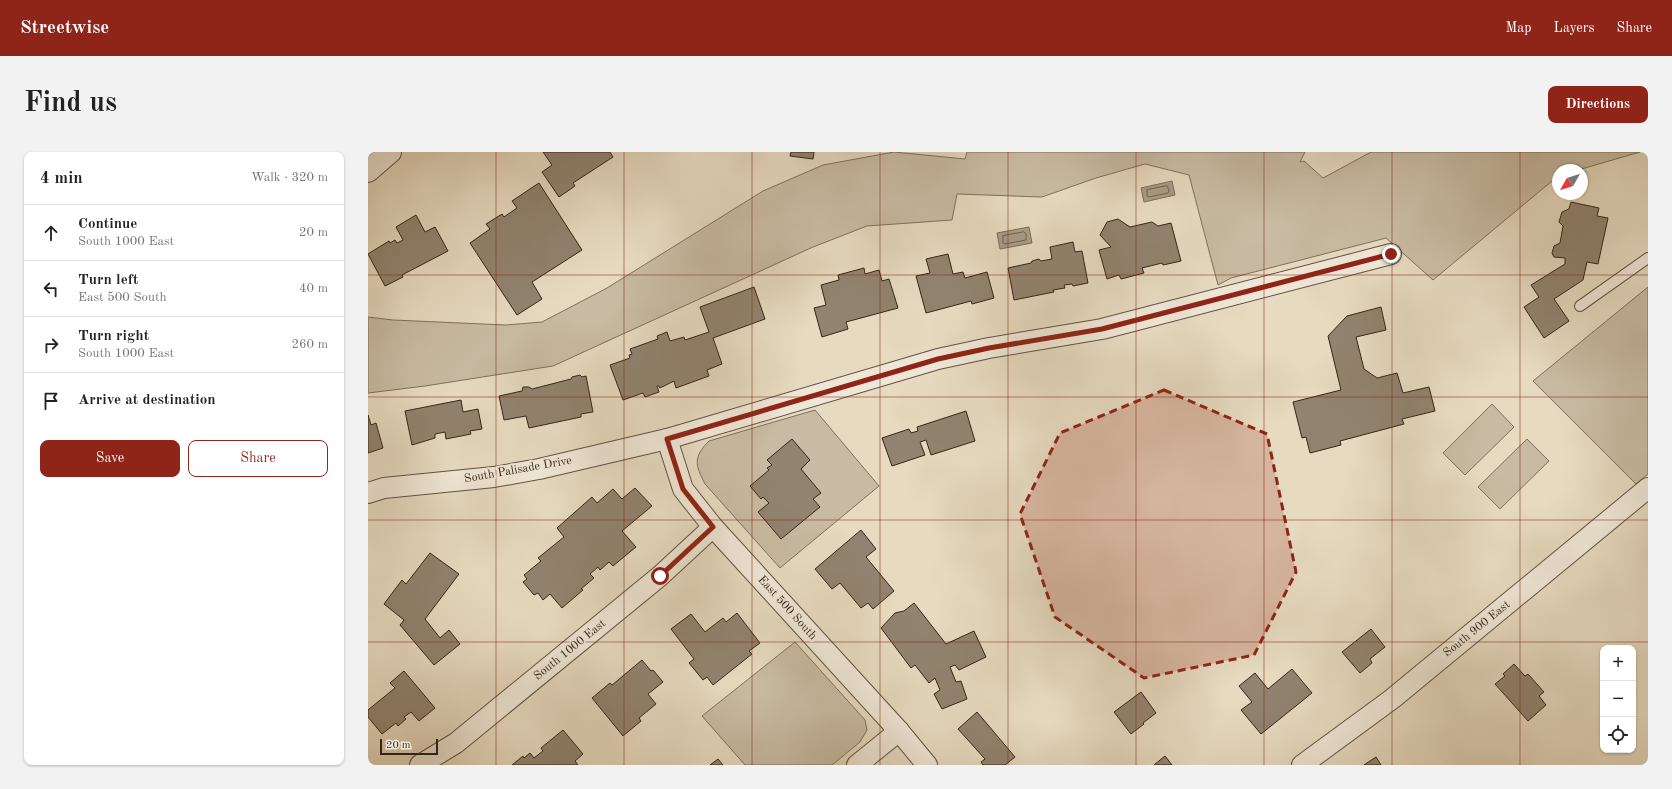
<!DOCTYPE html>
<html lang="en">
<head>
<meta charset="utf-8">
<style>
  :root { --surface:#fff; --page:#f2f2f2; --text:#222; --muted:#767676; --line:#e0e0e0; --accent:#8f2418 }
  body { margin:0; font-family:"Old Standard TT",serif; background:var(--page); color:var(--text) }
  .controls { position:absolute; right:12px; bottom:12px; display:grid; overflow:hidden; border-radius:8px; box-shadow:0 1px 3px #0004 }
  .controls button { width:36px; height:36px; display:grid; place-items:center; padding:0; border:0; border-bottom:1px solid var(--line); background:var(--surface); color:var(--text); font:20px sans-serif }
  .compass { position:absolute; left:1184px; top:12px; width:36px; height:36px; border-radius:50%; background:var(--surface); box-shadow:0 1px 3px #0004; rotate:231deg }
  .scale { position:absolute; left:12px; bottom:10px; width:58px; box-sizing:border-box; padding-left:4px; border:2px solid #352518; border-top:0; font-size:11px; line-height:14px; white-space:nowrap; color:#352518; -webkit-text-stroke:3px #efe7d6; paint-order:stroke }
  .stop { position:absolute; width:12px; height:12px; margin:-9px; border:3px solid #8f2418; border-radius:50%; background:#fff }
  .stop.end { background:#8f2418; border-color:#fff; box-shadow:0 1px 4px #0008 }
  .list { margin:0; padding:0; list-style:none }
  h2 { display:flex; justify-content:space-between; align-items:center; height:52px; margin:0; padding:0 16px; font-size:17px }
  h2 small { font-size:13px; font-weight:400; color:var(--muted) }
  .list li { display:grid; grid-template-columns:26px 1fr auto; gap:12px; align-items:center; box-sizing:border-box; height:56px; padding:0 16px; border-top:1px solid var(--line) }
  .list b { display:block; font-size:15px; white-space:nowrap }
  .list p { margin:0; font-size:13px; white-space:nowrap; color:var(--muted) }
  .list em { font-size:13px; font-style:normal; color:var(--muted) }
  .actions { display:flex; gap:8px; padding:12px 16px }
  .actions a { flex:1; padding:9px 0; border:1px solid var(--accent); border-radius:8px; text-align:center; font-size:14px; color:var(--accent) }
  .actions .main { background:var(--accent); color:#fff }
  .icon { flex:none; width:22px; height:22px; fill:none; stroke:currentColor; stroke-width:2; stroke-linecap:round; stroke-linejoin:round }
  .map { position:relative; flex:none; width:1280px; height:613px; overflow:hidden; border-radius:8px }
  header { display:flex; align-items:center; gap:24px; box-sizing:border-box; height:56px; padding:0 20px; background:var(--accent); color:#fff }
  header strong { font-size:19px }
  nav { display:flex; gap:22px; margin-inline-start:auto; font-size:14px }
  .intro { display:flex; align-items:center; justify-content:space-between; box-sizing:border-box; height:96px; padding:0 24px }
  h1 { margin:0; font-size:28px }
  .button { padding:10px 18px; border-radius:8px; background:var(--accent); color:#fff; font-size:14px; font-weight:700 }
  main { display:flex; gap:24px; padding:0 24px }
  aside { flex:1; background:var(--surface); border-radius:8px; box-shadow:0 1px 3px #0004 }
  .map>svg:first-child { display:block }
  .green { fill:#c8bba3; stroke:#7e705e }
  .water { fill:#aa9c87; stroke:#7b6c5b }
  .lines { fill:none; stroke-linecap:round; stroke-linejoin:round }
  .shore { stroke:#706050; stroke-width:1 }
  .building { fill:#91836f; stroke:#352518 }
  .service-casing { stroke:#615242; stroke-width:12 }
  .minor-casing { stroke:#615242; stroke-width:22 }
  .tertiary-casing { stroke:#615242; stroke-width:24 }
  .service { stroke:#efe7d6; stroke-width:10 }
  .minor { stroke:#efe7d6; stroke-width:20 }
  .tertiary { stroke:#efe7d6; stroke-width:22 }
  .route { stroke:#8f2418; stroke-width:5 }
  .marked { fill:#8f2418; fill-opacity:0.2; stroke:#8f2418; stroke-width:3; stroke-dasharray:8 5; stroke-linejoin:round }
  .grid { fill:none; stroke:#8f2418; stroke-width:1; stroke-opacity:0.55 }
  .labels { text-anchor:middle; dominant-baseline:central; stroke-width:4; stroke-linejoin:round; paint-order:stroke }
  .street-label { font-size:12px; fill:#352518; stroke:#efe7d6 }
</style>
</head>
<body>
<header>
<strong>Streetwise</strong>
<nav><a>Map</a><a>Layers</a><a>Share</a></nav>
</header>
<div class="intro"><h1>Find us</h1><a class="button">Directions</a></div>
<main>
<aside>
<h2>4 min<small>Walk · 320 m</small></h2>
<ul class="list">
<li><svg class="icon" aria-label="ahead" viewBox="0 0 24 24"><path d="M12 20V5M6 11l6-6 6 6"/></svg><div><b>Continue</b><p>South 1000 East</p></div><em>20 m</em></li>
<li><svg class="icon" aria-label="left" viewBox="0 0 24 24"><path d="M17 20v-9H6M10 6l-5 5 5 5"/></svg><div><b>Turn left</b><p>East 500 South</p></div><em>40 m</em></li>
<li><svg class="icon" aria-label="right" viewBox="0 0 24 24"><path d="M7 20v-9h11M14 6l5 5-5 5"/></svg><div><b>Turn right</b><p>South 1000 East</p></div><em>260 m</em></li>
<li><svg class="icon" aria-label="arrive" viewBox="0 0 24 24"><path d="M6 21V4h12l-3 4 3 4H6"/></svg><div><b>Arrive at destination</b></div></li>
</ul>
<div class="actions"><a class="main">Save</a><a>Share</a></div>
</aside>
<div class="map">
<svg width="1280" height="613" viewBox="0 0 1280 613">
  <rect width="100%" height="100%" fill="#e6dac0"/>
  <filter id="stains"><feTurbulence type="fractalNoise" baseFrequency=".005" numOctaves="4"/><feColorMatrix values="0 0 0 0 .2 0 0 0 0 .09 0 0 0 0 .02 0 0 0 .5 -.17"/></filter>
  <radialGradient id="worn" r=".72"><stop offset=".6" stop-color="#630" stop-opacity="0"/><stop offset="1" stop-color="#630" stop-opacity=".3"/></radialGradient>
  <!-- green -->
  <g class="green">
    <path d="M526 0 597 7 599 0H937L932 10 936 9 955 26 1003 0H1272L1210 18H1190V24L1065 128 1018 86 863 126 850 133 821 23 777 12 728 26 674 45 589 42 584 68 499 74 445 95 185 214 57 234 0 241V165L25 168 138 173 174 170 239 136 395 39 455 13Z"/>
    <path d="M1280 135V322L1268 332 1165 229Z"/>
    <path d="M1124 252 1146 275 1097 323 1075 301Z"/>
    <path d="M447 258 511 334 412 416 337 332C327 313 325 305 341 289Z"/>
    <path d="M1159 287 1181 309 1132 357 1110 335Z"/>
    <path d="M427 490 497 568 499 578 492 590 464 613H377L334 564Z"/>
  </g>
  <!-- water -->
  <g class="water">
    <path d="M804 29 807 43 776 50 773 36Z"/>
    <path d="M661 75 664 91 632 97 629 81Z"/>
  </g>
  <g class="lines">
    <!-- shore -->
    <g class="shore">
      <path d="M799 34 801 38 800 41 781 45 779 44V38Z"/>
      <path d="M656 80 658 82V88L637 92 635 91V84Z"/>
    </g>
  </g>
  <!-- building -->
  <g class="building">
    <path d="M175 0H242L245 5 205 31 207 34 191 45 174 20 184 13Z"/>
    <path d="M423 0H446L445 7 422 4Z"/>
    <path d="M171 31 214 98 164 130 174 147 149 163 102 91 122 77 118 72 134 62 136 65 149 56 144 49Z"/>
    <path d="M1203 50 1231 56 1229 64 1240 66 1230 112 1219 110 1215 128 1186 147 1201 169 1176 186 1156 155 1171 145 1163 133 1197 112V106L1186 105 1184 101 1186 94 1192 91 1195 74 1191 70 1194 60 1201 57Z"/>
    <path d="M48 63 57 80 67 75 80 99 34 123 35 125 17 134 0 102 21 89 22 91 27 88 29 91 35 88 28 75Z"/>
    <path d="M750 67 762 75 784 70 790 74 803 71 813 109 795 113 794 111 774 116 776 121 753 127 751 123 739 127 731 98 743 95 732 83 739 70Z"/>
    <path d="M705 90 707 100 714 99 720 131 705 134 704 132 696 133 697 136 685 138 686 140 646 148 640 116 663 111 664 109 671 107 673 109 684 107 682 95Z"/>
    <path d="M580 102 585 122 595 120 597 126 619 120 626 146 604 152 603 149 558 161 548 124 562 121 558 107Z"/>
    <path d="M496 116 497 122 511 118 514 129 521 127 530 156 478 170 480 177 454 185 446 156 458 153 453 133 471 128 470 123Z"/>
    <path d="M386 135 397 167 345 186 354 212 339 218 341 224 308 236 306 229 292 236 291 234H289L291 240 277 245 275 241 255 248 242 213 262 206 261 203 264 202 262 197 290 187 289 184 299 180 302 189 316 185 317 188 341 180 332 155Z"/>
    <path d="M1013 155 1018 178 988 185 996 217 1009 226 1029 221 1035 241 1061 235 1067 259 1034 267 1036 272 972 289 973 293 942 301 938 285 934 286 925 250 973 238 960 184 979 164Z"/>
    <path d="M212 223 214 225 218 224 225 260 213 262V265L161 276 158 264 136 268 131 244 154 239 155 235H161L164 237 203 227 204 225Z"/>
    <path d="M93 248 95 260 110 257 114 277 102 279 103 282 78 287 77 280 67 282V286L44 293 37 259Z"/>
    <path d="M598 259 607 289 563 303 558 288 552 290 557 303 524 314 514 286 541 277 543 281 550 279 549 275Z"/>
    <path d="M0 263 3 273 8 271 15 296 0 301Z"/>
    <path d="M424 287 442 308 433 317 453 341 445 347 452 355 413 387 390 360 401 351 395 345 393 347 382 334 401 318 399 316 404 313 399 308Z"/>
    <path d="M267 336 284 354 254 379 268 395 245 414 241 410 232 418 230 415 222 422 226 426 213 437 215 438 194 456 182 442 175 448 170 441 166 443 155 430 159 427 156 423 173 409 170 406 196 385 189 376 224 345 229 351 245 337 254 347Z"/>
    <path d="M493 378 508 397 498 405 526 439 505 457 500 451 493 456 472 431 464 437 447 417Z"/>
    <path d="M62 401 91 422 57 467 72 486 81 478 92 492 66 513 32 473 36 468 16 452 34 428 38 432Z"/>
    <path d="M546 451 578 492 606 479 618 505 591 518 587 513 582 515 588 530 593 529 599 547 574 557 566 542 572 538 567 526 561 531 547 513 543 516 513 476 527 461 536 459Z"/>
    <path d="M369 461 392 491 381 499 384 502 345 533 339 525 335 528 321 511 326 507 303 477 323 462 337 480 355 466 358 470Z"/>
    <path d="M1003 477 1017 495 1002 507 1004 511 992 521 974 500Z"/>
    <path d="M274 508 283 519 285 518 295 530 280 542 288 552 271 566 273 569 255 584 224 546 242 531 244 533Z"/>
    <path d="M1146 512 1157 524 1160 522 1176 540 1171 544 1178 553 1160 569 1127 532 1137 524 1135 522Z"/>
    <path d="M924 517 944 541 893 582 873 558 884 550 871 534 887 521 900 537Z"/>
    <path d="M36 519 67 556 51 569 43 560 36 565 38 567 30 574 28 571 14 582 0 565V558L27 536 22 531Z"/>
    <path d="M773 540 788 561 775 571 776 572 763 582 746 560Z"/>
    <path d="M609 560 647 605 637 613H615L613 610 617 607 590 577Z"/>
    <path d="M195 578 215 602 207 609 210 613H144L155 604 156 606 162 601 166 606 175 599 173 596Z"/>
    <path d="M797 604 804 613H786Z"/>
    <path d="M1008 605 1013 613H996Z"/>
    <path d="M350 607 355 613H342Z"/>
  </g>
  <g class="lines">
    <!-- service casing -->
    <g class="service-casing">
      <path id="service" d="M1212 154 1280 106"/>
    </g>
    <!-- minor casing -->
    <g class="minor-casing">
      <g id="minor">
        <path d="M299 287 315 337 345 375 531 579 559 613"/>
        <path d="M0 341 16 336 126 325 171 317 299 287 570 207 621 196 734 177 1023 102"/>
        <path d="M52 613 88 591 292 424 345 375"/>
        <path d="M489 613 531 579"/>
        <path d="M934 613 1024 547 1280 336"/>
      </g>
    </g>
    <!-- tertiary casing -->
    <g class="tertiary-casing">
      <path id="tertiary" d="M0 19 22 0"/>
    </g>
    <!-- service -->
    <use href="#service" class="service"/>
    <!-- minor -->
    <use href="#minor" class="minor"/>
    <!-- tertiary -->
    <use href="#tertiary" class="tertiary"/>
  </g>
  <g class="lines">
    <!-- route -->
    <path class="route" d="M292 424 345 375 315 337 299 287 570 207 621 196 734 177 1023 102"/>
  </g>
  <!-- marked area -->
  <path class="marked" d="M796 238 899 282 928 420 886 503 776 526 687 465 652 362 692 281Z"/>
  <!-- grid -->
  <path class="grid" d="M128 0V613M256 0V613M384 0V613M512 0V613M640 0V613M768 0V613M896 0V613M1024 0V613M1152 0V613M0 123H1280M0 245H1280M0 368H1280M0 490H1280"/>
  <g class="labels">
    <!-- street labels -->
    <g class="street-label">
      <text transform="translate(150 318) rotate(-10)">South Palisade Drive</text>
      <text transform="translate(419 456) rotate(48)">East 500 South</text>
      <text transform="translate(1109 477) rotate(-39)">South 900 East</text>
      <text transform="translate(202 498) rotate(-39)">South 1000 East</text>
    </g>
  </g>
  <rect width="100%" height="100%" filter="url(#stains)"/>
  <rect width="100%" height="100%" fill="url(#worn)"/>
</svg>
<div class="controls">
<button>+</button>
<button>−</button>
<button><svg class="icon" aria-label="locate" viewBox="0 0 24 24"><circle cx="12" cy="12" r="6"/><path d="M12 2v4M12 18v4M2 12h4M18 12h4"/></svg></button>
</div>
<svg class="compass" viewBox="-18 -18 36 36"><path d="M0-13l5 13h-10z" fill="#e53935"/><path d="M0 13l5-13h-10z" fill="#767676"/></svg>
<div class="scale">20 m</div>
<div class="stop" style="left:292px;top:424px"></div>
<div class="stop end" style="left:1023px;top:102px"></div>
</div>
</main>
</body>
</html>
